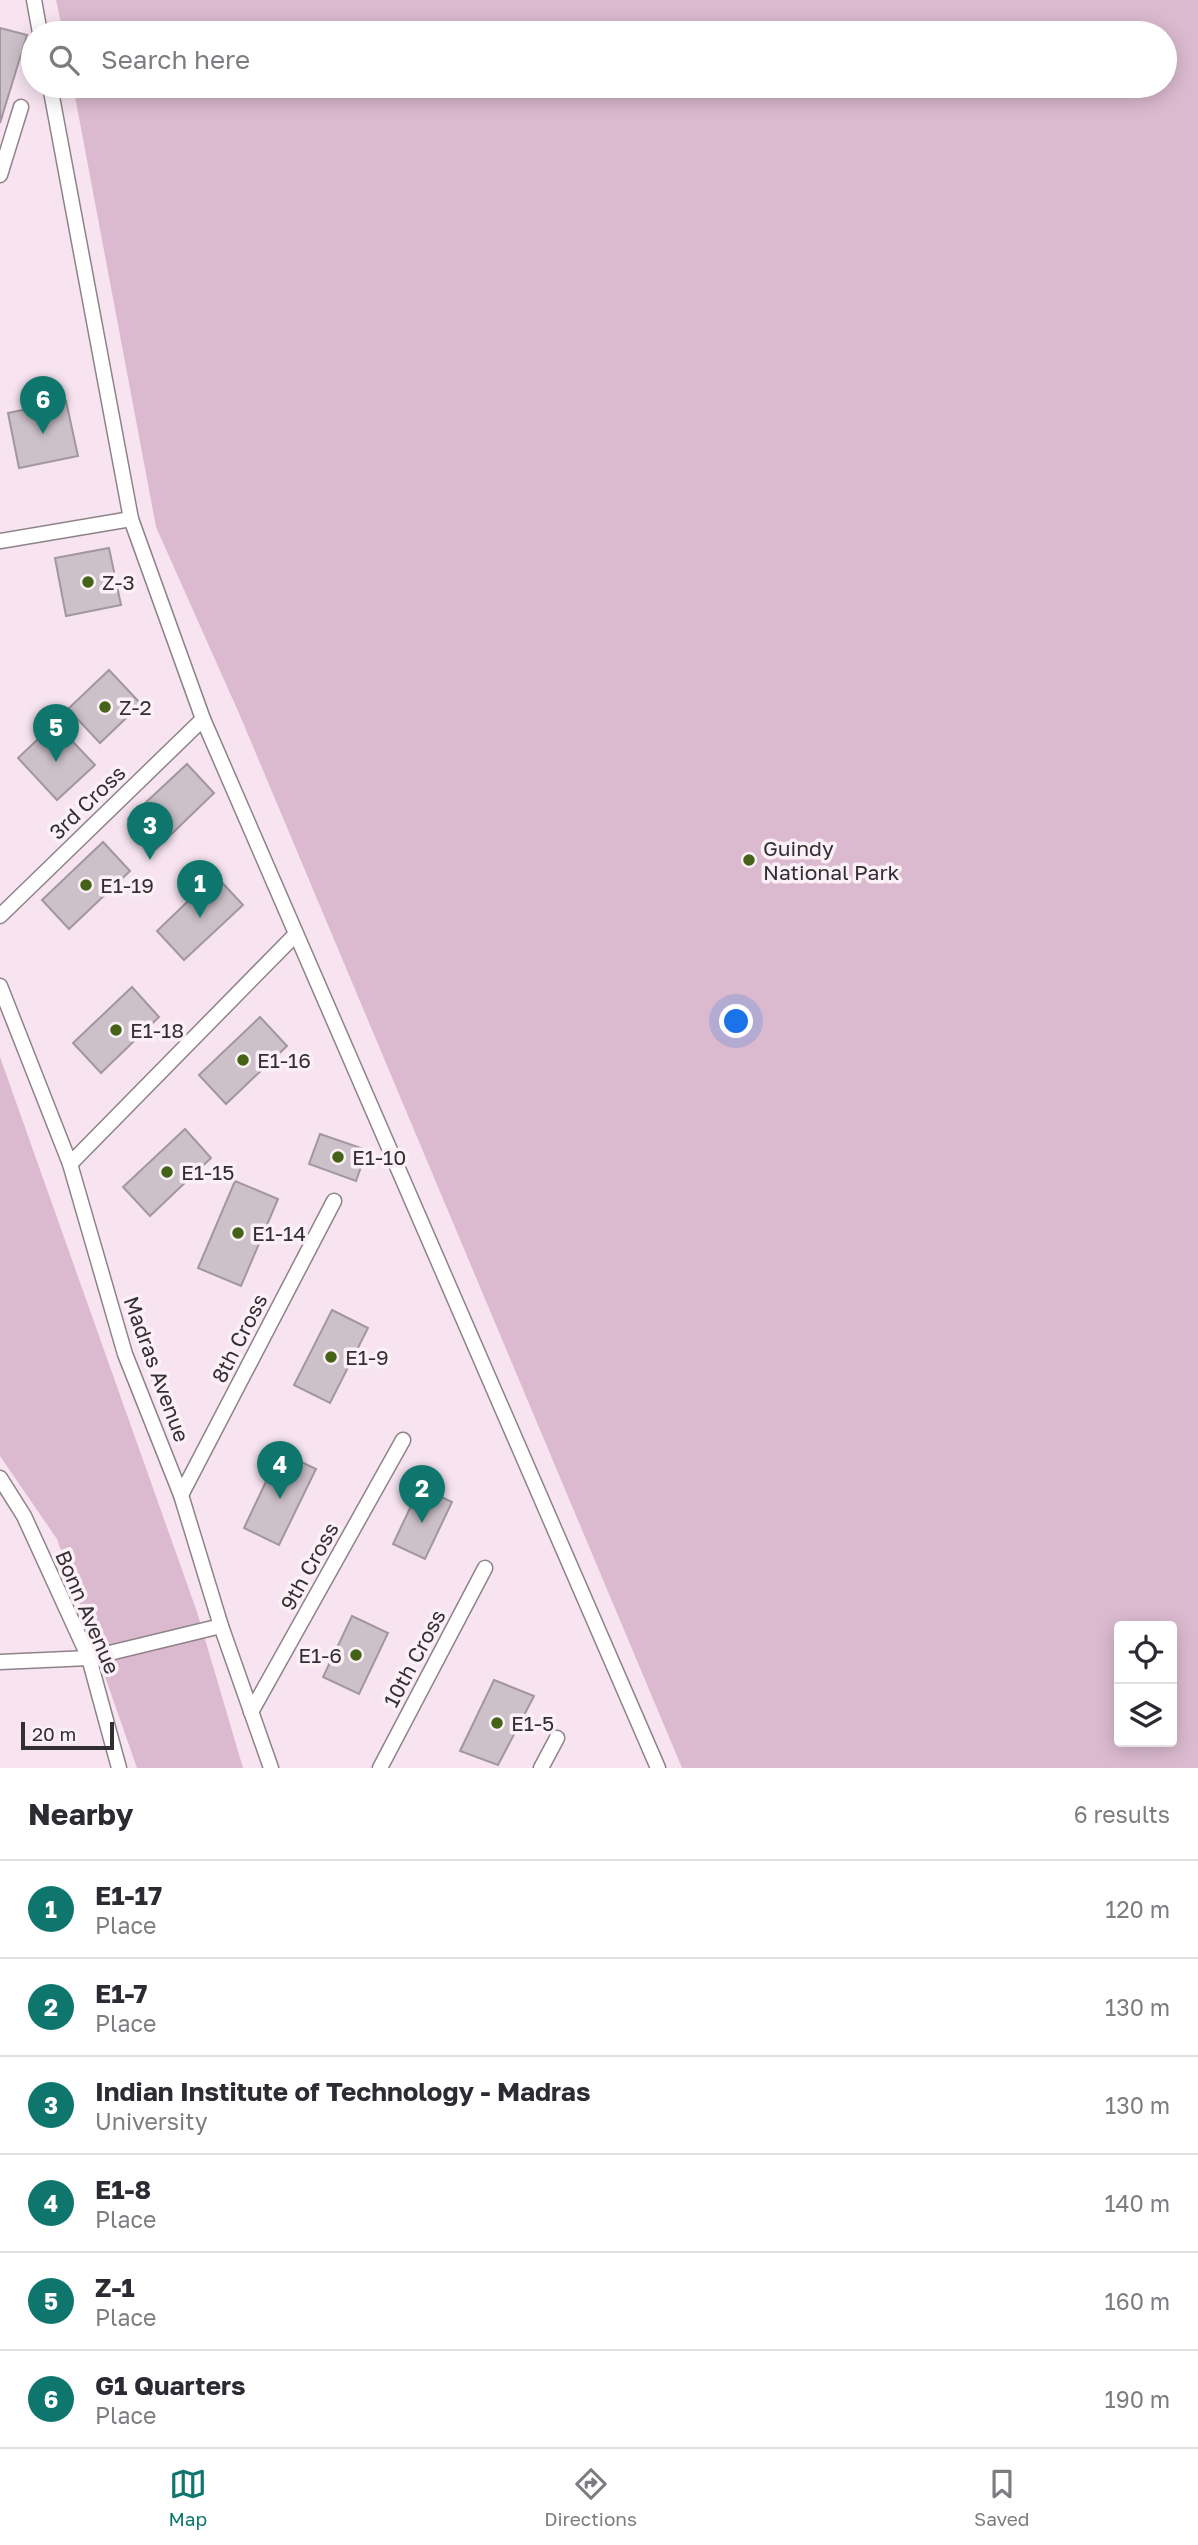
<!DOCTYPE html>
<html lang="en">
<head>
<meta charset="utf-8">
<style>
  :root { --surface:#fff; --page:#f2f2f3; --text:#2b2b33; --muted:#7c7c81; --line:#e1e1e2; --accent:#0f766e }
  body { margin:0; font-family:"Golos Text",sans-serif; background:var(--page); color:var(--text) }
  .controls { position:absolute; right:21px; bottom:21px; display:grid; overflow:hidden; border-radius:7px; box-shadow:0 4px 18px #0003 }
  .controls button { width:63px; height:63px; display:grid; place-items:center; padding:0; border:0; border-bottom:2px solid var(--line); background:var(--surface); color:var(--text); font:35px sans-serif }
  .scale { position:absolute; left:21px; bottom:18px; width:93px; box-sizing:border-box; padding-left:7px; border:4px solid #322e31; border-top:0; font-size:19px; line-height:24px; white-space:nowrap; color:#322e31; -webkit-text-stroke:5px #fcf0f7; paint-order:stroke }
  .you { position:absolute; left:737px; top:1022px; width:24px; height:24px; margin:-18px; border:5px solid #fff; border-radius:50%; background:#1a73e8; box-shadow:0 0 0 10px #1a73e833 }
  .badge { display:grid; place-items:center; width:46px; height:46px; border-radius:50%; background:var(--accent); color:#fff; font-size:23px; font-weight:700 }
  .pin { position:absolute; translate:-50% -58px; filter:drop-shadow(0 2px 4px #0008) }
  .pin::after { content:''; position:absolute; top:37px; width:24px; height:21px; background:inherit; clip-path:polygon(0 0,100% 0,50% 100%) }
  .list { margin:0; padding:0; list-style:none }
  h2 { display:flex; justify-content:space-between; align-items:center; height:91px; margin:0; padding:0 28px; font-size:30px }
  h2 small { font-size:23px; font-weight:400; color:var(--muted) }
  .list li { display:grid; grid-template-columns:46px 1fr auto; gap:21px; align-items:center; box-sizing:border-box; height:98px; padding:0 28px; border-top:2px solid var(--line) }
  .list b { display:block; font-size:26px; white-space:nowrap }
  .list p { margin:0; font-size:23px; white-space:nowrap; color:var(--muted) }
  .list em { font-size:23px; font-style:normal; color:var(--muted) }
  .icon { flex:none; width:38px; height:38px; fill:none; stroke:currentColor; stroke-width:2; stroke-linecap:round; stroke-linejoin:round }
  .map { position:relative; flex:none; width:1198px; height:1768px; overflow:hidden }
  .search { position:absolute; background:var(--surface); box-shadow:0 4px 18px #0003; left:21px; right:21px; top:21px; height:77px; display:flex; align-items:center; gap:18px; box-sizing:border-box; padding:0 24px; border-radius:38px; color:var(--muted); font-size:26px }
  .sheet { height:679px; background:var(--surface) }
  nav { display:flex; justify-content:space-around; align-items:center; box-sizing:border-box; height:98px; border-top:2px solid var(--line); background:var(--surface); font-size:19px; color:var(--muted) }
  nav a { display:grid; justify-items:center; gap:4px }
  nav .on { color:var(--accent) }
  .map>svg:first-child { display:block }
  .built { fill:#f7e4f0 }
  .green { fill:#dbbacf; fill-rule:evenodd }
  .building { fill:#cdc1c9; stroke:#a2979e; stroke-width:2 }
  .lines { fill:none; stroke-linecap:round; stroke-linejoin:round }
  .lane-casing { stroke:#8d8389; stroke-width:17 }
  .lane { stroke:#fff; stroke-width:14 }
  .poi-dot { fill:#446317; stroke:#fcf0f7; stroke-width:2.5 }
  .labels { text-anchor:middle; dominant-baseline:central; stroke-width:7; stroke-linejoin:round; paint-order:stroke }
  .poi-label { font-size:21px; fill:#322e31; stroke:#fcf0f7; text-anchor:start }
  .street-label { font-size:21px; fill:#322e31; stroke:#fcf0f7 }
</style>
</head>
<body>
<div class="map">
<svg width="1198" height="1768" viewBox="0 0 1198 1768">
  <rect width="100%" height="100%" fill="#fcf0f7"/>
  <!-- built -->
  <path class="built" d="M0 0H56L63 33H33V86H73L156 527 241 718 682 1768H0Z"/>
  <!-- green -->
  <g class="green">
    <path d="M56 0H1198V1768H682L241 718 156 527 73 86H1165V33H63ZM1119 1626H1172V1742H1119Z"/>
    <path d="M0 1057 197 1612 243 1768H137L57 1539 0 1456Z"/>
  </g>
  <!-- building -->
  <g class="building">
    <path d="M0 28 27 35 0 123Z"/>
    <path d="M66 401 78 456 19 468 8 413Z"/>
    <path d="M109 548 121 605 66 616 55 558Z"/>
    <path d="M109 670 141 704 100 743 68 709Z"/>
    <path d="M55 723 95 765 57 800 18 758Z"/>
    <path d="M187 764 214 793 156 849 128 819Z"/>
    <path d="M103 842 130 871 69 929 42 900Z"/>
    <path d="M215 875 243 905 184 960 157 931Z"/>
    <path d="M132 987 159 1017 101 1073 73 1043Z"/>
    <path d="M260 1017 287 1046 226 1104 199 1075Z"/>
    <path d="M185 1129 211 1158 150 1216 123 1187Z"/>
    <path d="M320 1134 367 1150 356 1181 309 1164Z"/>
    <path d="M235 1181 278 1199 241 1286 198 1268Z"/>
    <path d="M332 1310 368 1328 330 1403 294 1385Z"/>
    <path d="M280 1452 316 1469 279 1545 244 1528Z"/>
    <path d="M420 1487 452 1502 425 1559 393 1544Z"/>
    <path d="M352 1616 388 1633 359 1694 323 1677Z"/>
    <path d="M494 1680 534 1696 498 1765 460 1751Z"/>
  </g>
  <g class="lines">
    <!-- lane casing -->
    <g class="lane-casing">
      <g id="lane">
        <path d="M34 0 40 33"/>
        <path d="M50 86 131 519 203 719 658 1768"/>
        <path d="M0 175 21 107"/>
        <path d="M0 541 131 519"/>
        <path d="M0 916 203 719"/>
        <path d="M0 986 70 1164 125 1354 181 1495 221 1626 271 1768"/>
        <path d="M70 1164 296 934"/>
        <path d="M0 1478 24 1516 89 1658 119 1768"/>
        <path d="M181 1495 334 1201"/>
        <path d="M0 1662 89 1658 221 1626"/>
        <path d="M251 1712 403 1440"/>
        <path d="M380 1768 485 1568"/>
        <path d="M541 1768 557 1738"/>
      </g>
    </g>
    <!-- lane -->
    <use href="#lane" class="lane"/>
  </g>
  <!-- markers -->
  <g class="poi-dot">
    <circle cx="88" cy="582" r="7"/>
    <circle cx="105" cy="707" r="7"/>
    <circle cx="749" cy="860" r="7"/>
    <circle cx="86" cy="885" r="7"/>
    <circle cx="116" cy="1030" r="7"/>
    <circle cx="243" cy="1060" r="7"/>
    <circle cx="338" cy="1157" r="7"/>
    <circle cx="167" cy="1172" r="7"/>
    <circle cx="238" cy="1233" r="7"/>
    <circle cx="331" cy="1357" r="7"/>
    <circle cx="356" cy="1655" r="7"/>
    <circle cx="497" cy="1723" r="7"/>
  </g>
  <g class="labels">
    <!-- poi labels -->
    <g class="poi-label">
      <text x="102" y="582">Z-3</text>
      <text x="119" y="707">Z-2</text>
      <text x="763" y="848">Guindy<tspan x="763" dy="24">National Park</tspan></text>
      <text x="100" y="885">E1-19</text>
      <text x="130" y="1030">E1-18</text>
      <text x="257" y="1060">E1-16</text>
      <text x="352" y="1157">E1-10</text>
      <text x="181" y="1172">E1-15</text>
      <text x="252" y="1233">E1-14</text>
      <text x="345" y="1357">E1-9</text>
      <text x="342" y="1655" text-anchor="end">E1-6</text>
      <text x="511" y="1723">E1-5</text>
    </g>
    <!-- street labels -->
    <g class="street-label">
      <text transform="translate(87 802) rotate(-44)">3rd Cross</text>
      <text transform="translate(239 1338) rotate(-63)">8th Cross</text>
      <text transform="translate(157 1369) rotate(70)">Madras Avenue</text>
      <text transform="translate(309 1566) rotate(-61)">9th Cross</text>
      <text transform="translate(88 1612) rotate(67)">Bonn Avenue</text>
      <text transform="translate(414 1658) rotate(-62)">10th Cross</text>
    </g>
  </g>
</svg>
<div class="controls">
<button><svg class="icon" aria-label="locate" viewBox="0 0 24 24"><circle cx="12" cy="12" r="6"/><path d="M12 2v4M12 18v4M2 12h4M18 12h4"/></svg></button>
<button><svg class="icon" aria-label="layers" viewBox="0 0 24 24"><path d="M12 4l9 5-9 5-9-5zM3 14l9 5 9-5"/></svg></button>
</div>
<div class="scale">20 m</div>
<div class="you"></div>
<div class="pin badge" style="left:200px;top:918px">1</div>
<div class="pin badge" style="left:422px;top:1523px">2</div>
<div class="pin badge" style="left:150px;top:860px">3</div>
<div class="pin badge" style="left:280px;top:1499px">4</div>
<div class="pin badge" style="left:56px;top:762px">5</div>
<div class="pin badge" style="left:43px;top:434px">6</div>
<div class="search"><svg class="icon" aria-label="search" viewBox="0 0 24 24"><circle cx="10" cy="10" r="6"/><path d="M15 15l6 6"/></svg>Search here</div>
</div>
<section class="sheet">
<h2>Nearby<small>6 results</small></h2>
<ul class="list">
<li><span class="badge">1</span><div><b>E1-17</b><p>Place</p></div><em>120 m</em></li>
<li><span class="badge">2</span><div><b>E1-7</b><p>Place</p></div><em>130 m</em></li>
<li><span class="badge">3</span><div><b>Indian Institute of Technology - Madras</b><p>University</p></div><em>130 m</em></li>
<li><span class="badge">4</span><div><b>E1-8</b><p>Place</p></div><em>140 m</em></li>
<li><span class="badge">5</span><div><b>Z-1</b><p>Place</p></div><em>160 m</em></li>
<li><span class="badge">6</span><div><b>G1 Quarters</b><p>Place</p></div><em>190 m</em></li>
</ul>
</section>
<nav>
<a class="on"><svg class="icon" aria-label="map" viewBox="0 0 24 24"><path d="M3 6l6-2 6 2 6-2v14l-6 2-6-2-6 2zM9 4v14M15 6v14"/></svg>Map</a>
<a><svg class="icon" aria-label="directions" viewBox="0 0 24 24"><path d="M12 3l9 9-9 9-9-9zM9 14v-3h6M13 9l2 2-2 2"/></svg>Directions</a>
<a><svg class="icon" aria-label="saved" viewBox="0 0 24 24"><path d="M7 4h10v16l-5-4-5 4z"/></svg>Saved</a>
</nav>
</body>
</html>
